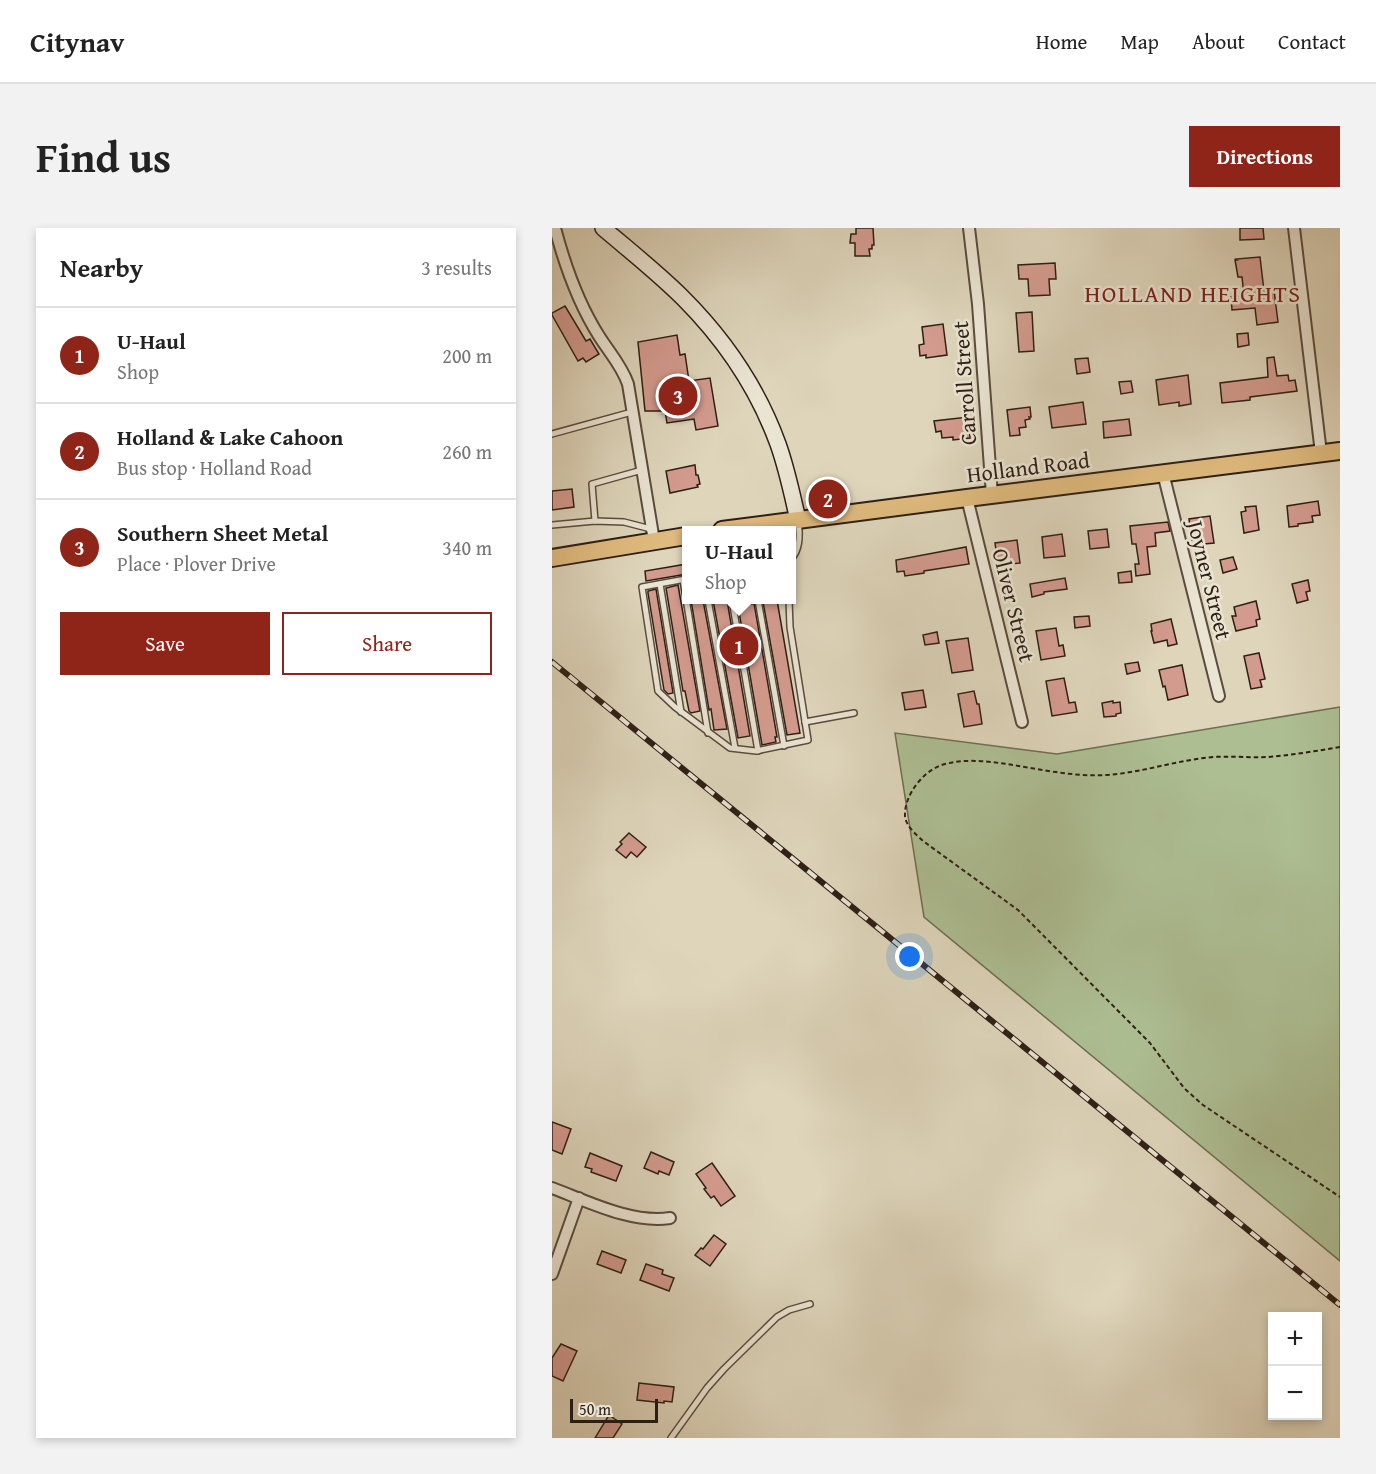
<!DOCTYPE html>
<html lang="en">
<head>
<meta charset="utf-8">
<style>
  :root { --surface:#fff; --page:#f2f2f2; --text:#222; --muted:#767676; --line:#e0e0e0; --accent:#8f2418 }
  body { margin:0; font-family:"Gentium Book Plus",serif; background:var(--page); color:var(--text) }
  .controls { position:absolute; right:18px; bottom:18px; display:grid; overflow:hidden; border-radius:0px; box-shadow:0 3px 9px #0003 }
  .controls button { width:54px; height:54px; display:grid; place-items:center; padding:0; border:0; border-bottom:2px solid var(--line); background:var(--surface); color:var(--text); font:30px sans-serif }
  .scale { position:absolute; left:18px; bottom:15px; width:88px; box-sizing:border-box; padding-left:6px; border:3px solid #2e1f15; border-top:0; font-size:16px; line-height:21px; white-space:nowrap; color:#2e1f15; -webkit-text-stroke:4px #eae4d3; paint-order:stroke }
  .you { position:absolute; left:358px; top:729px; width:21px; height:21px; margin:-15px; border:4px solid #fff; border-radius:50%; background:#1a73e8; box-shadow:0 0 0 9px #1a73e833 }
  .badge { display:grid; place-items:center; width:39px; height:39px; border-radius:50%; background:var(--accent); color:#fff; font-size:20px; font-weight:700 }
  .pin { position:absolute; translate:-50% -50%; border:3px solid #fff; box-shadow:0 2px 6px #0006 }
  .popup { position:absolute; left:130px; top:298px; width:114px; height:78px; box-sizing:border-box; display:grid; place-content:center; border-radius:0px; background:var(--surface); filter:drop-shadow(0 2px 4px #0005); font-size:20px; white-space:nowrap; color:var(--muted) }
  .popup b { font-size:22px; color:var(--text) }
  .popup::after { content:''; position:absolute; left:50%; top:100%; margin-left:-12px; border:12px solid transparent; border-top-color:var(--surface) }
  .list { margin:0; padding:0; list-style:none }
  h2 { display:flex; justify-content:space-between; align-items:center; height:78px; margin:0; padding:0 24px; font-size:26px }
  h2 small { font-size:20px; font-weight:400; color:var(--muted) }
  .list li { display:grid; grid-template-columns:39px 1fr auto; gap:18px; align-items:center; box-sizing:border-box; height:96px; padding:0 24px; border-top:2px solid var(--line) }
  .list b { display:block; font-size:22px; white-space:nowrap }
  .list p { margin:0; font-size:20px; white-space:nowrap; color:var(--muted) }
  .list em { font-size:20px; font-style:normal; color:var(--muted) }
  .actions { display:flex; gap:12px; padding:18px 24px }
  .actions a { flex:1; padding:14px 0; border:2px solid var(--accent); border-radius:0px; text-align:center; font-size:21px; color:var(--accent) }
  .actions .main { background:var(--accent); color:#fff }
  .map { position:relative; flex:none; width:788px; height:1210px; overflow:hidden; border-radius:0px }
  header { display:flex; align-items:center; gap:36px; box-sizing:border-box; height:84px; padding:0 30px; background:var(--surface); border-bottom:2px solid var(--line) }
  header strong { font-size:28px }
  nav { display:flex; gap:33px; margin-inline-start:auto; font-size:21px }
  .intro { display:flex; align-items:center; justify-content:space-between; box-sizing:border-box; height:144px; padding:0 36px }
  h1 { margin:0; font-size:42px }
  .button { padding:15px 27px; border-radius:0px; background:var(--accent); color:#fff; font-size:21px; font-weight:700 }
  main { display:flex; gap:36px; padding:0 36px }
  aside { flex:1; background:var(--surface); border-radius:0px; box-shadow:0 3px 9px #0003 }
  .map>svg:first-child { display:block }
  .green { fill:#adbe93; stroke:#6e6e54; stroke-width:1.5 }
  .building { fill:#d39b8e; stroke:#2e1f15; stroke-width:1.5 }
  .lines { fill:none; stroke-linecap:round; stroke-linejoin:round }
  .lane-casing { stroke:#5a4c3e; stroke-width:8 }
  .street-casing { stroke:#5a4c3e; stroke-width:14 }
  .secondary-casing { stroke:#2e1f15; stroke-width:18 }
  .primary-casing { stroke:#2e1f15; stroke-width:20 }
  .path { stroke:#2e1f15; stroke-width:2; stroke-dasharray:4.5 3; stroke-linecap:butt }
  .lane { stroke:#eae4d3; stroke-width:5 }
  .street { stroke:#eae4d3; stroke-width:10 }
  .secondary { stroke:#eae4d3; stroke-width:15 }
  .primary { stroke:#dfba7e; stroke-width:16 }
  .rail-casing { stroke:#2e1f15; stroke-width:6 }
  .rail { stroke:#eae4d3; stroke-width:4; stroke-dasharray:11; stroke-linecap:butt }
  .labels { text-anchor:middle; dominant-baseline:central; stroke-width:5; stroke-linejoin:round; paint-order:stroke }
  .street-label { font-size:22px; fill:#2e1f15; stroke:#eae4d3 }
  .neighbourhood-label { font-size:24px; letter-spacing:1.5px; fill:#7a1f14; stroke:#eae4d3 }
</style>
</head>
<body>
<header>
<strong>Citynav</strong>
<nav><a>Home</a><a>Map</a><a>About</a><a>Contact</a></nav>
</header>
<div class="intro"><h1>Find us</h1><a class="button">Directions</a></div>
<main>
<aside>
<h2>Nearby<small>3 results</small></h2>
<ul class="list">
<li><span class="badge">1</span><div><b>U-Haul</b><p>Shop</p></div><em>200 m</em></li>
<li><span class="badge">2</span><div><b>Holland &amp; Lake Cahoon</b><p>Bus stop · Holland Road</p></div><em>260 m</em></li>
<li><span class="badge">3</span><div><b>Southern Sheet Metal</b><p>Place · Plover Drive</p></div><em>340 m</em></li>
</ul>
<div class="actions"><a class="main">Save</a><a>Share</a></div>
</aside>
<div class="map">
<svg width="788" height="1210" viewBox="0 0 788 1210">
  <rect width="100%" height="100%" fill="#ded5bb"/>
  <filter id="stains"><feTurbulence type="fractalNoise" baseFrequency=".00333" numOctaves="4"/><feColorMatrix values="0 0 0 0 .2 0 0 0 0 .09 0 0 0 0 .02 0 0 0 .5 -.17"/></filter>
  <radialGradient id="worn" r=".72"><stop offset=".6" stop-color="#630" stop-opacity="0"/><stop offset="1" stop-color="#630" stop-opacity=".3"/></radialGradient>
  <!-- green -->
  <path class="green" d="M788 479V1033L372 689 343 505 505 526Z"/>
  <!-- building -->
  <g class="building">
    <path d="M304 0H321L322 17H320V21H317L318 28H303V15H298L299 6H304Z"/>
    <path d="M688 0H711L712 11 688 12Z"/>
    <path d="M708 29 712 63 722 62 726 94 705 97 703 80 680 82 679 69 692 68 690 49H686L683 32H685L684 31Z"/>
    <path d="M503 35 504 51H497L498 67 477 68 476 51H467L466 37Z"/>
    <path d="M13 78 34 113 38 111 47 126 34 134 31 130 26 133 0 87V85Z"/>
    <path d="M480 84 482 123 467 124 464 85Z"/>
    <path d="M391 96 395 127 374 130V127L368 128 367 117 372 116 370 99Z"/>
    <path d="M696 105 697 117 686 119 685 106Z"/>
    <path d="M125 107 128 127 133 126 137 153 158 150 166 198 144 202 142 191 115 195 113 183H93L86 114Z"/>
    <path d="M722 129 725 148 736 147 737 153 743 152 745 163 698 169V172L670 175 668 155 716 149 715 130Z"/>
    <path d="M536 130 538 144 525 146 523 131Z"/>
    <path d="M636 147 639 176 627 178V174L607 177 604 152Z"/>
    <path d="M579 153 581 164 569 166 567 154Z"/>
    <path d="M531 174 534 196 500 200 497 179Z"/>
    <path d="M478 179 479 189H477L478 191 473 192 474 199 467 200 468 207 458 208 455 182Z"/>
    <path d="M416 189 418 210 401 212V209L390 210 389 203 384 204 382 193Z"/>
    <path d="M577 191 579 207 552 210 551 194Z"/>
    <path d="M143 237 144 247H146L148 256 145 257 146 259 118 265 114 243Z"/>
    <path d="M20 261 22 279 0 282V263Z"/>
    <path d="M766 273 768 287 760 288 761 294 746 296V298L737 299 735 278Z"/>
    <path d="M704 278 707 302 692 305 689 284 694 283 693 279Z"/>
    <path d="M658 288 662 315 652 316 651 310 640 312 637 291Z"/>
    <path d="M616 294 618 303 603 305 604 318 595 319 598 346 584 348 583 336H587L584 316H580L578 298Z"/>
    <path d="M555 301 557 319 538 321 536 303Z"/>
    <path d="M510 306 513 328 492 330 490 309Z"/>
    <path d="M465 312 468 335 446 337 443 315Z"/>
    <path d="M414 319 417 336 372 343V345L353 348 352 343 345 344 344 332Z"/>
    <path d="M681 329 685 341 671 345 668 332Z"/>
    <path d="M135 336V346L94 353 93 343Z"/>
    <path d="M579 343 580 354 567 355 566 345Z"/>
    <path d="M513 350 515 361 492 364V366L480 369 478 356Z"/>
    <path d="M756 352 758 363 754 364 756 372 745 375 740 356Z"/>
    <path d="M126 357 148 483 139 485 137 483 133 463H131L114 360Z"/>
    <path d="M104 361 121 465 116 466 112 462 96 365V363Z"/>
    <path d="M139 372H151L175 501 162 502 159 481 157 482Z"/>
    <path d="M161 372H175L198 508 186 510Z"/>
    <path d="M185 372H199L200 376 202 375 225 509H223L224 514 210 517Z"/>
    <path d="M225 372 248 505 235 507 211 374Z"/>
    <path d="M704 373 708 391 704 392 705 398 684 403 680 388H684L682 379Z"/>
    <path d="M537 388 538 398 523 400 522 389Z"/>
    <path d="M619 391 625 416 616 418 615 412 602 415 599 403H600L599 396Z"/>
    <path d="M504 400 507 418 511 417 513 428 489 432 484 403Z"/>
    <path d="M385 404 387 415 373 417 371 407Z"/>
    <path d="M416 410 421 442 400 445 394 413Z"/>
    <path d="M707 425 713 451 708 452 710 459 699 461 692 428Z"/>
    <path d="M586 434 588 443 575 446 573 436Z"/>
    <path d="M630 437 636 467 616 472 613 458 611 459 607 442Z"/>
    <path d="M512 450 517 475 523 474 525 484 500 488 494 453Z"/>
    <path d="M371 462 374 479 353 482 350 465Z"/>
    <path d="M422 463 425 476H427L430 496 412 499 406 466Z"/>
    <path d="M561 473V475L568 474 569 485 564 486V488L552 489 550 475Z"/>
    <path d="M77 605 94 619 85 629 79 624 74 630 64 622 70 616 68 614Z"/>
    <path d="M0 894 19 901 10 926 0 922Z"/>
    <path d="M99 924 122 934 117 947 107 943 106 946 92 940Z"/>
    <path d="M38 925 70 938 64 953 39 944 40 941 33 939Z"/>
    <path d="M160 935 183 968 169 978 162 968 159 970 152 961 154 960 144 946Z"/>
    <path d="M162 1007 174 1016 158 1038 143 1027 149 1020 151 1021Z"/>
    <path d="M50 1023 74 1032 69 1045 45 1036Z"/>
    <path d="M94 1036 111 1042 110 1046 122 1050 117 1063 88 1052Z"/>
    <path d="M9 1116 25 1123 11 1153 0 1148V1130Z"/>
    <path d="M87 1155 122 1159 120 1174 112 1173V1175L85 1172Z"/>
    <path d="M57 1187 70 1196 61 1210H43Z"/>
  </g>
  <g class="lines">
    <!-- lane casing -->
    <g class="lane-casing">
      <g id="lane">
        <path d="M0 206 80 184"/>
        <path d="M43 293 40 256 90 242"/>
        <path d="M0 297 43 293 72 294 99 301"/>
        <path d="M240 330C248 321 248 306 246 293"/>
        <path d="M134 351 90 359 106 463 123 479 178 520 204 523 256 512 238 399 237 372"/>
        <path d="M131 352 156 505"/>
        <path d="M108 356 129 484"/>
        <path d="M156 372 183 520"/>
        <path d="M180 372 206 523"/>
        <path d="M206 372 232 518"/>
        <path d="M253 494 302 485"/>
        <path d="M119 1210 155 1160 172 1141 225 1089 237 1082 258 1076"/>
      </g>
    </g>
    <!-- street casing -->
    <g class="street-casing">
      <g id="street">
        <path d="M3 0C13 38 26 75 47 108 57 124 70 138 76 156L102 313"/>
        <path d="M417 0 426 76 440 267"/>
        <path d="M742 0 769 225"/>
        <path d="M611 245 667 468"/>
        <path d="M415 270 470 494"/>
        <path d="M0 960C35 973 80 996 118 990"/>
        <path d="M0 1046 27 970"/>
      </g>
    </g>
    <!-- secondary casing -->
    <g class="secondary-casing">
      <path id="secondary" d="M51 0C78 23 106 45 131 70 172 111 206 161 226 216 235 241 240 266 246 292"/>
    </g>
    <!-- primary casing -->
    <g class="primary-casing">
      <g id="primary">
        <path d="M170 302 415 270 788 223"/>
        <path d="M0 330 134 308"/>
      </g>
    </g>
    <!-- path -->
    <path class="path" d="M788 519C764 523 740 527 716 529 695 530 673 527 652 530 619 534 587 545 554 547 521 549 487 541 455 536 432 533 409 530 387 538 370 545 352 568 353 588 354 599 365 607 371 613L466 682 598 815 632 860 651 877 788 969"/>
    <!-- lane -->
    <use href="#lane" class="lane"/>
    <!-- street -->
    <use href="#street" class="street"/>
    <!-- secondary -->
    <use href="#secondary" class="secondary"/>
    <!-- primary -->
    <use href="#primary" class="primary"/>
    <!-- rail casing -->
    <g class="rail-casing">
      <path id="rail" d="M0 434 788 1077"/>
    </g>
    <!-- rail -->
    <use href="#rail" class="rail"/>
  </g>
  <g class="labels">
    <!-- street labels -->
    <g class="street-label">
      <text transform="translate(412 155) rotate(-94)">Carroll Street</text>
      <text transform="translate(476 239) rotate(-7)">Holland Road</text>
      <text transform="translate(658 352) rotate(76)">Joyner Street</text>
      <text transform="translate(462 377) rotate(76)">Oliver Street</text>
    </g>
    <!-- neighbourhood labels -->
    <g class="neighbourhood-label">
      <text x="641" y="65">HOLLAND HEIGHTS</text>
    </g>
  </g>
  <rect width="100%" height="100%" filter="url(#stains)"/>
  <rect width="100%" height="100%" fill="url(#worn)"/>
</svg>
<div class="controls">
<button>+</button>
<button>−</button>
</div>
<div class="scale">50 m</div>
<div class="you"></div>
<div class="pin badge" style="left:187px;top:418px">1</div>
<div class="popup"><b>U-Haul</b>Shop</div>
<div class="pin badge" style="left:276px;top:271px">2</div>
<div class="pin badge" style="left:126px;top:168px">3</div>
</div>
</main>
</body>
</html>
